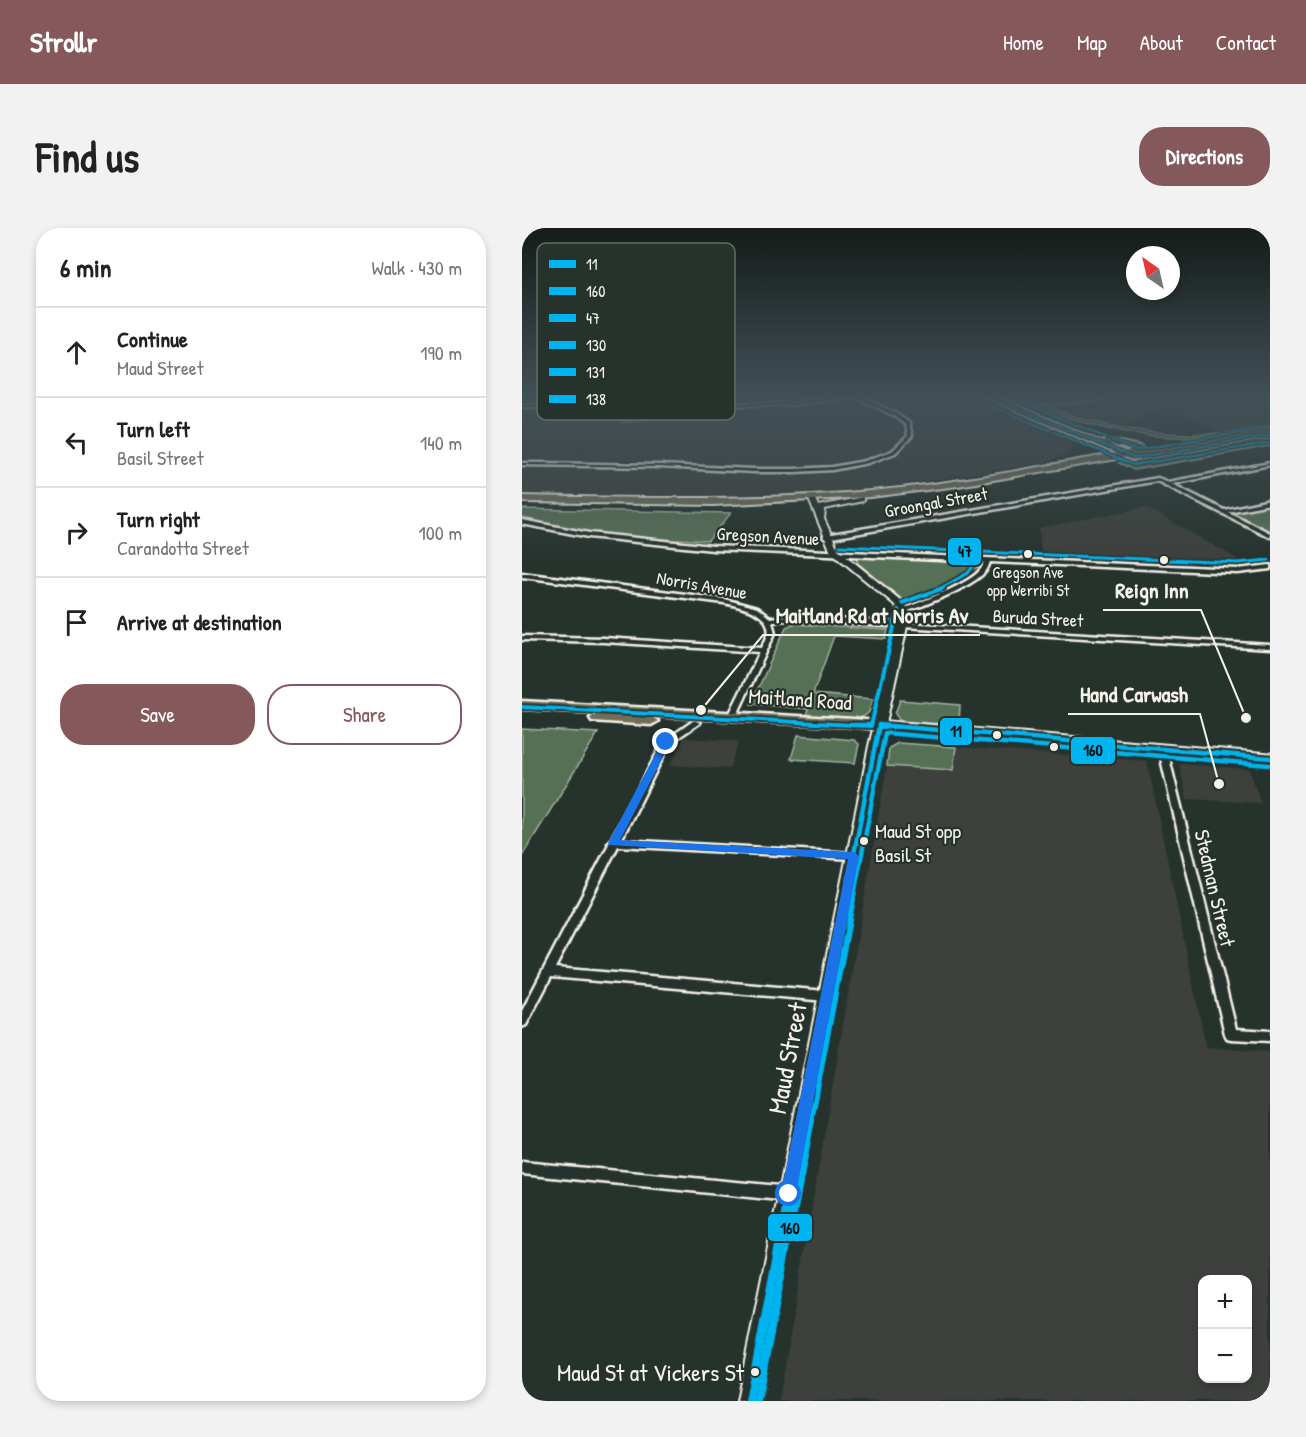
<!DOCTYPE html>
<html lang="en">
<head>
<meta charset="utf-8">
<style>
  :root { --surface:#fff; --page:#f2f2f2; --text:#222; --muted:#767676; --line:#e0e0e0; --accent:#85585c }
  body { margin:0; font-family:"Patrick Hand",sans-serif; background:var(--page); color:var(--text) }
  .controls { position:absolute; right:18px; bottom:18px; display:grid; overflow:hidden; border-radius:12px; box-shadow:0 3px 9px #0003 }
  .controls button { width:54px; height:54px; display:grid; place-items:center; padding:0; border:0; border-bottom:2px solid var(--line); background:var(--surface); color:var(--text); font:30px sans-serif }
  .compass { position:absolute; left:604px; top:18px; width:54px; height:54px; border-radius:50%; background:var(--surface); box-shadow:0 3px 9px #0003; rotate:326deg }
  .stop { position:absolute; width:18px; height:18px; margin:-14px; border:4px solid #1a73e8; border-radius:50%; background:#fff }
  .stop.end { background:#1a73e8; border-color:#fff; box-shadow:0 2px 6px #0008 }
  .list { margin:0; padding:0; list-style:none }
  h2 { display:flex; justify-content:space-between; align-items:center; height:78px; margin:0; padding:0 24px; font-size:26px }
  h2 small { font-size:20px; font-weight:400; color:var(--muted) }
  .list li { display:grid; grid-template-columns:39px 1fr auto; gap:18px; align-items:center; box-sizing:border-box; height:90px; padding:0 24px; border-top:2px solid var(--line) }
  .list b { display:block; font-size:22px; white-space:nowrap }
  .list p { margin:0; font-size:20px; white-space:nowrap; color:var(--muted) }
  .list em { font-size:20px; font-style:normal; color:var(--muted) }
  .actions { display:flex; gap:12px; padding:18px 24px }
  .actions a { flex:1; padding:14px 0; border:2px solid var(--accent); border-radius:24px; text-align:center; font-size:21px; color:var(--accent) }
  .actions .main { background:var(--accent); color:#fff }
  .icon { flex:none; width:33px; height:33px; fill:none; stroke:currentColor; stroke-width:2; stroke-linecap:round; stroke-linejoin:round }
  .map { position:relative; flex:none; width:748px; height:1173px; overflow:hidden; border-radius:24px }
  header { display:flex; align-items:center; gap:36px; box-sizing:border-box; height:84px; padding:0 30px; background:var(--accent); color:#fff }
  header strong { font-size:28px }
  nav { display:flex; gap:33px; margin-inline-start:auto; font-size:21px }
  .intro { display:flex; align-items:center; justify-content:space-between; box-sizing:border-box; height:144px; padding:0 36px }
  h1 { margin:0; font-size:42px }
  .button { padding:15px 27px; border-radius:24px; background:var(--accent); color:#fff; font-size:21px; font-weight:700 }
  main { display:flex; gap:36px; padding:0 36px }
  aside { flex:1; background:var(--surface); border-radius:24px; box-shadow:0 3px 9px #0003 }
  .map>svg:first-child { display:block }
  .built { fill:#3c413c; fill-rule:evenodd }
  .green { fill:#567057; stroke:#a5b0a0; stroke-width:1.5 }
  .water { fill:#556c73; stroke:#95a1a2; stroke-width:1.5 }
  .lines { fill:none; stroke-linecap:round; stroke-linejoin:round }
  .street-casing { stroke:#f4f1e8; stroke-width:5 }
  .secondary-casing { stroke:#f4f1e8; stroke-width:4 }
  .primary-casing { stroke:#f4f1e8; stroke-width:5 }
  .highway-casing { stroke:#f4f1e8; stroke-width:4 }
  .street { fill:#26332d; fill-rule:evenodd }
  .secondary { fill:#26332d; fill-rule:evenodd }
  .primary { fill:#716e59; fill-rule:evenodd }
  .highway { fill:#716e59; fill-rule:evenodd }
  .bus-1-far3-casing { stroke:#26332d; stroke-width:8 }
  .bus-1-far2-casing { stroke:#26332d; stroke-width:9 }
  .bus-1-far1-casing { stroke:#26332d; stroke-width:10 }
  .bus-1-casing { stroke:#26332d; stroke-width:12 }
  .bus-2-far2-casing { stroke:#26332d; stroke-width:9 }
  .bus-2-far1-casing { stroke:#26332d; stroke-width:10 }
  .bus-2-casing { stroke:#26332d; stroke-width:12 }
  .bus-3-far2-casing { stroke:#26332d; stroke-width:6 }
  .bus-3-far1-casing { stroke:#26332d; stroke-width:8 }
  .bus-3-casing { stroke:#26332d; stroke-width:9 }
  .bus-4-casing { stroke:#26332d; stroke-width:4.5 }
  .bus-5-casing { stroke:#26332d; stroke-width:4.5 }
  .bus-6-casing { stroke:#26332d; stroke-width:4.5 }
  .bus-1-far3 { stroke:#00b5ef; stroke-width:4 }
  .bus-1-far2 { stroke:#00b5ef; stroke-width:4.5 }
  .bus-1-far1 { stroke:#00b5ef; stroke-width:6 }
  .bus-1 { stroke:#00b5ef; stroke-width:8 }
  .bus-2-far2 { stroke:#00b5ef; stroke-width:4.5 }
  .bus-2-far1 { stroke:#00b5ef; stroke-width:6 }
  .bus-2 { stroke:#00b5ef; stroke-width:8 }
  .bus-3-far2 { stroke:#00b5ef; stroke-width:3 }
  .bus-3-far1 { stroke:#00b5ef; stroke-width:4 }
  .bus-3 { stroke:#00b5ef; stroke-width:4.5 }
  .bus-4 { stroke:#00b5ef; stroke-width:2 }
  .bus-5 { stroke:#00b5ef; stroke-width:2 }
  .bus-6 { stroke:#00b5ef; stroke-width:2 }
  .route { fill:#1a73e8 }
  .bus-dot { fill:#f4f1e8; stroke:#26332d; stroke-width:2 }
  .labels { text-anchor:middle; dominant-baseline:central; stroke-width:4.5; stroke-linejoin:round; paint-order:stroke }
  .far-bus-label { font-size:16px; fill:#f4f1e8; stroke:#26332d }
  .far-street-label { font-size:18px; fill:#f4f1e8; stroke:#26332d }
  .bus-label { font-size:20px; fill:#f4f1e8; stroke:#26332d; text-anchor:start }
  .street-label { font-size:21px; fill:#f4f1e8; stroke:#26332d }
  .near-bus-label { font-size:24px; fill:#f4f1e8; stroke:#26332d; text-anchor:end }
  .near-street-label { font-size:26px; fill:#f4f1e8; stroke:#26332d }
  .key { fill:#26332d; stroke:#646c65; stroke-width:1.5 }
  .key-label { font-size:16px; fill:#f4f1e8 }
  .leader { fill:none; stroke:#f4f1e8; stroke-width:2 }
  .callout-dot { fill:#f4f1e8; stroke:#26332d; stroke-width:2 }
  .callout-label { font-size:22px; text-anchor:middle; font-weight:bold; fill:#f4f1e8; stroke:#26332d; stroke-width:4.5; stroke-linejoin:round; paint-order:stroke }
  .line-badge { stroke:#26332d; stroke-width:2 }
  .pale-badge-label { font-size:16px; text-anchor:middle; font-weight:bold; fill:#111 }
</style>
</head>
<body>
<header>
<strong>Strollr</strong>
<nav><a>Home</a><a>Map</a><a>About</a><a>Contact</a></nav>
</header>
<div class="intro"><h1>Find us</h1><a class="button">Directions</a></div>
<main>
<aside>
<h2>6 min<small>Walk · 430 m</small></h2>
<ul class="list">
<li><svg class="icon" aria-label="ahead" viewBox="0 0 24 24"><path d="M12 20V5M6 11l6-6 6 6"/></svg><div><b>Continue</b><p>Maud Street</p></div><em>190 m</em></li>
<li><svg class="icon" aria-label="left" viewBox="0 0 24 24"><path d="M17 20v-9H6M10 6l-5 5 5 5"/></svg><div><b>Turn left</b><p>Basil Street</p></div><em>140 m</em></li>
<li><svg class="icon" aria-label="right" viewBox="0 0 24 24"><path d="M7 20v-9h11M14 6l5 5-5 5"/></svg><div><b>Turn right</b><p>Carandotta Street</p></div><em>100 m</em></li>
<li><svg class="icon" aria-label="arrive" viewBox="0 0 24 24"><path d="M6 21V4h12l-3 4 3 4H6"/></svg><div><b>Arrive at destination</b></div></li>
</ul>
<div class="actions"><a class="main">Save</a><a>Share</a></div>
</aside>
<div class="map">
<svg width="748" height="1173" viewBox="0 0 748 1173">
  <rect width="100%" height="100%" fill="#26332d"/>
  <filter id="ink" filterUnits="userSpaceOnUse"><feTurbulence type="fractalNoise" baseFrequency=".0167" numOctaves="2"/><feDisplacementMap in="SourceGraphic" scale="12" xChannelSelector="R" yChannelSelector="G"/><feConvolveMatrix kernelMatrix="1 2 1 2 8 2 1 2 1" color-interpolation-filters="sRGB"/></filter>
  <g filter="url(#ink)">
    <!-- built -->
    <g class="built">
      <path d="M349 168H452L551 211 550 220 542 227 528 233 497 239 352 261 306 265 213 269 0 266V239L26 238 0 237V180L253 181ZM94 185 52 233 106 232 133 234 47 237Z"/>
      <path d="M566 168H683L696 173 644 180 585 203 516 178 570 170Z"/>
      <path d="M748 168V197L702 205 648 181Z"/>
      <path d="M624 279 724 336 711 338 519 327 517 300Z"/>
      <path d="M162 510 217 513 207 541 148 537Z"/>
      <path d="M434 519 625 533 684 819 748 824V1173H257L365 538 431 542ZM680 1052H726V1150H680Z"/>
      <path d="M657 536 727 541 739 575 665 571Z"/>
    </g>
    <!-- green -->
    <g class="green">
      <path d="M587 168H620L527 179C572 198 617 204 665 206 678 207 690 204 703 206 635 216 574 201 510 178Z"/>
      <path d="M748 210V218L612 242 597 235Z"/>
      <path d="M748 276V304L709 284Z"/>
      <path d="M0 281 209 285 186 313 158 311 155 314C103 313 52 307 0 296Z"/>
      <path d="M343 327 451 336 456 339 393 375 386 376 337 336 335 332Z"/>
      <path d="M271 396 366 402 364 411 312 408 291 466 351 471C350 475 349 482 346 485 337 496 297 491 283 490L286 481 229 476 264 399Z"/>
      <path d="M378 472 438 477 437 497 378 493 373 486Z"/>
      <path d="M0 501 76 505 0 628Z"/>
      <path d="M276 507 332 512 337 516 333 535 269 531Z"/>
      <path d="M376 515 434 519 431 542 365 538 367 520Z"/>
    </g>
    <!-- water -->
    <path class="water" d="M159 181 164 185 108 194H99L98 191C115 180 139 183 159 181Z"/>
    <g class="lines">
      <!-- street casing -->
      <g class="street-casing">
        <g id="street">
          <path d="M80 168H84L77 176 270 175 326 168H338L373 185 387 195 390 208 373 225 346 235 310 242 272 244H232L137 239 0 237V235H17L137 237 232 241H272L310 239 343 233 370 223 386 208 384 197 371 187 334 169 270 177 0 179 1 177 73 176Z"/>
          <path d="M748 235V237L650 256 702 282 748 272V276L706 284 748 305V309L635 253 304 311 301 309 304 307 636 250 646 254Z"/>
          <path d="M0 292 67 305 191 318 716 341 748 337V341L716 345 468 334C466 339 465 343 461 346 445 361 404 377 383 384L381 383V381C398 374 448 356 458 342 460 341 461 336 462 334L191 322 67 309 0 296Z"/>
          <path d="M0 345 202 371 235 380 248 390 263 388 748 417V421L263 392 250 394 253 405 215 487 211 489 207 487 238 424 82 414 0 412V408L82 410 240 420C241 416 245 411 246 406 251 385 216 378 202 375L0 349Z"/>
          <path d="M171 493H174L178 495 148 515 99 612 332 625 337 628 332 631 96 618 33 740 304 763 308 765 310 768 308 771 304 773 29 749 4 797 0 799V783L87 616 86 615 89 612 141 514Z"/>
          <path d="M638 520H641L645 522 714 801 748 803V813L709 811 705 810 703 806 637 522Z"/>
          <path d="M0 934 267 959 272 961 274 966 272 971 267 973 0 946Z"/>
        </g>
      </g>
      <!-- secondary casing -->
      <g class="secondary-casing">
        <path id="secondary" d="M286 269H292L296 278 341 269V273L303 281 302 291 316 321 378 372 386 380 388 385 359 518 239 1173H215L347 518 378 385 372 376 309 324Z"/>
      </g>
      <!-- primary casing -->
      <g class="primary-casing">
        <g id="primary">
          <path d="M463 168H471L616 230 609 232Z"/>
          <path d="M0 473 332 491 748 526V534L332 499 0 481Z"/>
          <path d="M75 486 129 489 136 493 129 497 70 493 68 490Z"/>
        </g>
      </g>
      <!-- highway casing -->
      <g class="highway-casing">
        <path id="highway" d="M748 199V205L436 258 349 269 191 277 0 274V268C116 270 233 273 349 263 438 255 526 237 613 222L582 216V212L585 211 619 218 620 221Z"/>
      </g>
      <!-- street -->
      <use href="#street" class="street"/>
      <!-- secondary -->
      <use href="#secondary" class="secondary"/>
      <!-- primary -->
      <use href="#primary" class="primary"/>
      <!-- highway -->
      <use href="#highway" class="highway"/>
      <!-- bus-1-far3 casing -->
      <g class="bus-1-far3-casing">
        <path id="bus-1-far3" d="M357 499H375"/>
      </g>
      <!-- bus-1-far2 casing -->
      <g class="bus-1-far2-casing">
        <g id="bus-1-far2">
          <path d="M357 497 748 530"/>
          <path d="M323 672 357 497"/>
        </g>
      </g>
      <!-- bus-1-far1 casing -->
      <g class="bus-1-far1-casing">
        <path id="bus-1-far1" d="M281 893 324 671"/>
      </g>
      <!-- bus-1 casing -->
      <g class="bus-1-casing">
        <path id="bus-1" d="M227 1173 281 892"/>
      </g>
      <!-- bus-2-far2 casing -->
      <g class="bus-2-far2-casing">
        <path id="bus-2-far2" d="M331 672 363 505 747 537"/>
      </g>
      <!-- bus-2-far1 casing -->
      <g class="bus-2-far1-casing">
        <path id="bus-2-far1" d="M289 893 331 671"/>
      </g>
      <!-- bus-2 casing -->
      <g class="bus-2-casing">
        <path id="bus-2" d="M235 1173 289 892"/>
      </g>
      <!-- bus-3-far2 casing -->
      <g class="bus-3-far2-casing">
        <g id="bus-3-far2">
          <path d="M318 318 716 335 747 332"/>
          <path d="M417 361 446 345 459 328"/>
        </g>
      </g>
      <!-- bus-3-far1 casing -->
      <g class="bus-3-far1-casing">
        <g id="bus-3-far1">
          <path d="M380 375 421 360"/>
          <path d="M0 479 349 498 376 382"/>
        </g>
      </g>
      <!-- bus-3 casing -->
      <g class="bus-3-casing">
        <path id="bus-3" d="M331 497H349"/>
      </g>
      <!-- bus-4 casing -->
      <g class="bus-4-casing">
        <path id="bus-4" d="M466 168 612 230 748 207"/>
      </g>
      <!-- bus-5 casing -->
      <g class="bus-5-casing">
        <path id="bus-5" d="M463 175 611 237 748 215"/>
      </g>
      <!-- bus-6 casing -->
      <g class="bus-6-casing">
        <path id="bus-6" d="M485 168 613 222 747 200"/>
      </g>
      <!-- bus-1-far3 -->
      <use href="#bus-1-far3" class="bus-1-far3"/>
      <!-- bus-1-far2 -->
      <use href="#bus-1-far2" class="bus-1-far2"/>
      <!-- bus-1-far1 -->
      <use href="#bus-1-far1" class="bus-1-far1"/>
      <!-- bus-1 -->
      <use href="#bus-1" class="bus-1"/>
      <!-- bus-2-far2 -->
      <use href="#bus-2-far2" class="bus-2-far2"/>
      <!-- bus-2-far1 -->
      <use href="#bus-2-far1" class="bus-2-far1"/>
      <!-- bus-2 -->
      <use href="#bus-2" class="bus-2"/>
      <!-- bus-3-far2 -->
      <use href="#bus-3-far2" class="bus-3-far2"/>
      <!-- bus-3-far1 -->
      <use href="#bus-3-far1" class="bus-3-far1"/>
      <!-- bus-3 -->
      <use href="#bus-3" class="bus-3"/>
      <!-- bus-4 -->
      <use href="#bus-4" class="bus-4"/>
      <!-- bus-5 -->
      <use href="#bus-5" class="bus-5"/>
      <!-- bus-6 -->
      <use href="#bus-6" class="bus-6"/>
    </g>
  </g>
  <!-- sky -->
  <linearGradient id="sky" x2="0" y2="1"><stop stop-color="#151c19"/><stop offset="0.51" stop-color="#415057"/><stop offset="1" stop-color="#415057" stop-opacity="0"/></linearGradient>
  <rect width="748" height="332" fill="url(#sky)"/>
  <!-- route -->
  <path class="route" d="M141 512 149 514 98 612 332 624 337 628 274 966 272 972 267 974 261 972 259 966 326 631 87 617 86 615Z"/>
  <!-- markers -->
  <g class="bus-dot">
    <circle cx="506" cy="326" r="5"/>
    <circle cx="642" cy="332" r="5"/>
    <circle cx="475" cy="507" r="5"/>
    <circle cx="532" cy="519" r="5"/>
    <circle cx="342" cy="613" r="5"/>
    <circle cx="233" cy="1144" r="5"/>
  </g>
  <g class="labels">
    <!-- far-bus labels -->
    <g class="far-bus-label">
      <text x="506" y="344">Gregson Ave<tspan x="506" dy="18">opp Werribi St</tspan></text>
    </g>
    <!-- far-street labels -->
    <g class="far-street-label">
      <text transform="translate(414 274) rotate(-10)">Groongal Street</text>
      <text transform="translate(246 308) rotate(3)">Gregson Avenue</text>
      <text transform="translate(180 357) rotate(10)">Norris Avenue</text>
      <text transform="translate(516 390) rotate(3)">Buruda Street</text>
    </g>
    <!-- bus labels -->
    <g class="bus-label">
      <text x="353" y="602">Maud St opp<tspan x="353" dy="24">Basil St</tspan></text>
    </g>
    <!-- street labels -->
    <g class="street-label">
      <text transform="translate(278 471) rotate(4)">Maitland Road</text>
      <text transform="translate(693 660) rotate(77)">Stedman Street</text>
    </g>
    <!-- near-bus labels -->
    <g class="near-bus-label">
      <text x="222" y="1144">Maud St at Vickers St</text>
    </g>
    <!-- near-street labels -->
    <g class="near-street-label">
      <text transform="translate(265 830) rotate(-79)">Maud Street</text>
    </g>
  </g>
  <!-- legend -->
  <rect x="15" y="15" width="198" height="177" rx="9" class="key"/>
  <rect x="27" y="32" width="27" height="8" fill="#00b5ef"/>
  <rect x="27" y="59" width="27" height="8" fill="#00b5ef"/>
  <rect x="27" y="86" width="27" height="8" fill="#00b5ef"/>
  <rect x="27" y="113" width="27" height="8" fill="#00b5ef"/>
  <rect x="27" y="140" width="27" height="8" fill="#00b5ef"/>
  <rect x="27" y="167" width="27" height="8" fill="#00b5ef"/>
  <g class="key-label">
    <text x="64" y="42">11</text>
    <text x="64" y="69">160</text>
    <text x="64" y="96">47</text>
    <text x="64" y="123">130</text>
    <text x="64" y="150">131</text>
    <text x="64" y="177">138</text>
  </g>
  <!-- callouts -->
  <path class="leader" d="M724 490L679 382H581M179 482L241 407H458M697 556L678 486H546"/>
  <g class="callout-dot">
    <circle cx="724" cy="490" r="6"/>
    <circle cx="179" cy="482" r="6"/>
    <circle cx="697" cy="556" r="6"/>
  </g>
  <g class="callout-label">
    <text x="630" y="370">Reign Inn</text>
    <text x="350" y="395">Maitland Rd at Norris Av</text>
    <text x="612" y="474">Hand Carwash</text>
  </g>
  <g class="line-badge">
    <rect x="425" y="309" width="35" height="29" rx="6" fill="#00b5ef"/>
    <rect x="417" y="489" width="34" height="29" rx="6" fill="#00b5ef"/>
    <rect x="548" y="508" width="46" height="29" rx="6" fill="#00b5ef"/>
    <rect x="245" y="985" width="46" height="29" rx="6" fill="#00b5ef"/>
  </g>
  <g class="pale-badge-label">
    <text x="443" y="329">47</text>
    <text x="434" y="509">11</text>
    <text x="571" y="528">160</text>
    <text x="268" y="1006">160</text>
  </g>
</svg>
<div class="controls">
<button>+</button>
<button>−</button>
</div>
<svg class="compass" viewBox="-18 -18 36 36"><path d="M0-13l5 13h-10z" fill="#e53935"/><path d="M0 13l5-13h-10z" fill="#767676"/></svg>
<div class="stop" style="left:267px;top:966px"></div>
<div class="stop end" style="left:144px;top:514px"></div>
</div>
</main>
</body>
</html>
